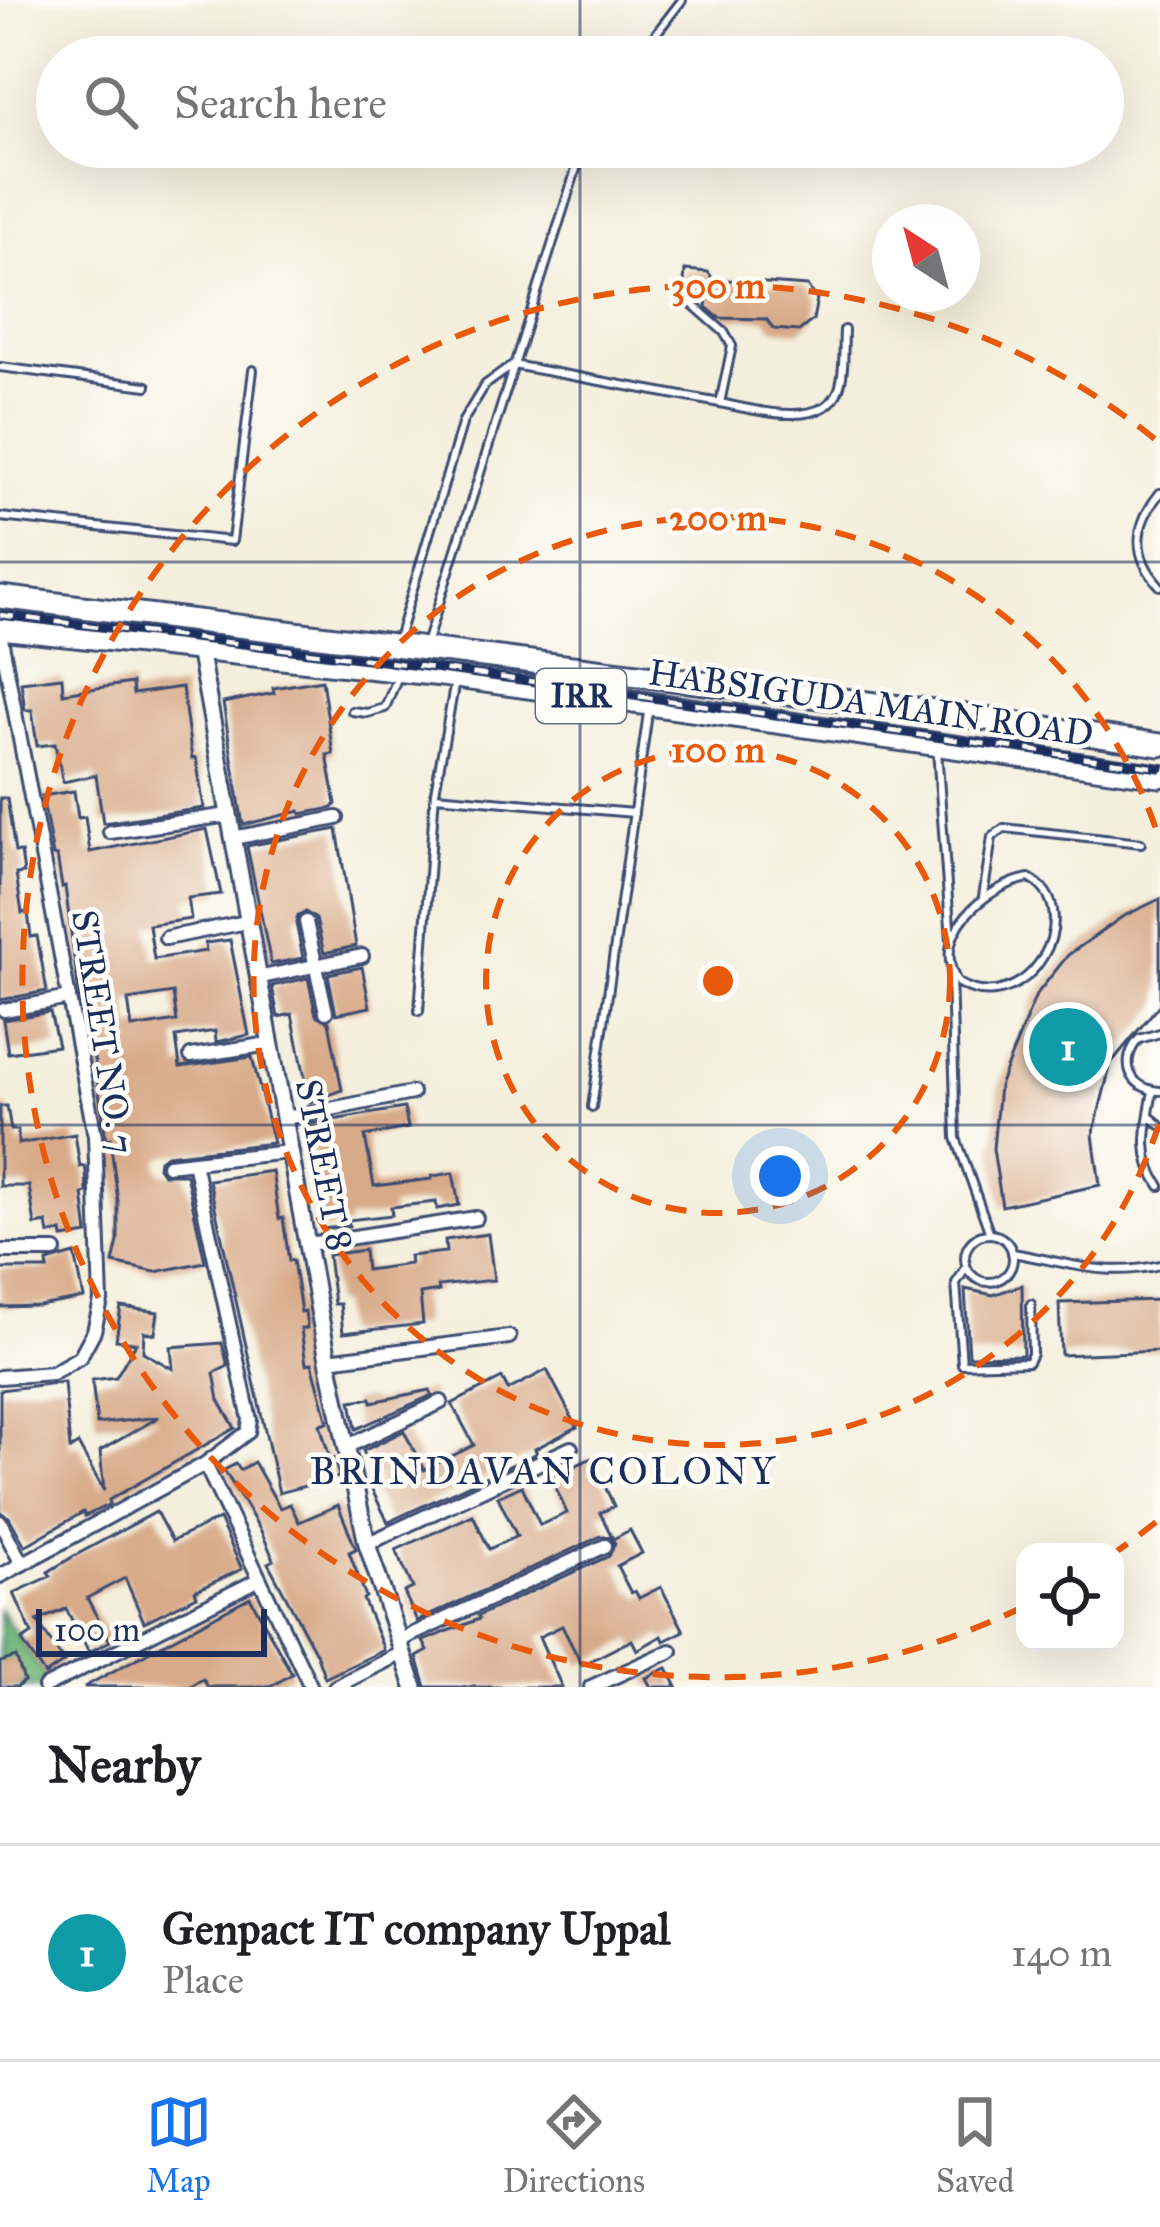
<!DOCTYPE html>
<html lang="en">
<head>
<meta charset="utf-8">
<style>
  :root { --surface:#fff; --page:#f6f6f6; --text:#202124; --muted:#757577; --line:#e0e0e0; --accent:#1a73e8 }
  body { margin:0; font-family:"IM FELL Great Primer",serif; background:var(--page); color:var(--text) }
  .controls { position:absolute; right:36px; bottom:36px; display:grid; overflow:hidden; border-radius:24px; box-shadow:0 12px 48px #0002 }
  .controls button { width:108px; height:108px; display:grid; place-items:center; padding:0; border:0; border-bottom:3px solid var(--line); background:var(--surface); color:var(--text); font:60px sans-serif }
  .compass { position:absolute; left:872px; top:204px; width:108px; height:108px; border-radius:50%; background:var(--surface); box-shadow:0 12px 48px #0002; rotate:324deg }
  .scale { position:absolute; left:36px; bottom:30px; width:231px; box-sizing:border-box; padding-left:12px; border:6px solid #1b2f5e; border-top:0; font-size:33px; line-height:42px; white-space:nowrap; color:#1b2f5e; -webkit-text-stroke:9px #fdfcf7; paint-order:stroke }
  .you { position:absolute; left:780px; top:1176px; width:42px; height:42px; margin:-30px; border:9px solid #fff; border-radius:50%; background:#1a73e8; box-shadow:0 0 0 18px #1a73e833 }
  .badge { display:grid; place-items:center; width:78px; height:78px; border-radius:50%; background:var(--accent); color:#fff; font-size:39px; font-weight:700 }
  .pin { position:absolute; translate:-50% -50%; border:6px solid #fff; box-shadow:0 3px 12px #0006 }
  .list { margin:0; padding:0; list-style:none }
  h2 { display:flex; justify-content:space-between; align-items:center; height:156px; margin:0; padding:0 48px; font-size:51px }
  h2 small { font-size:39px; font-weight:400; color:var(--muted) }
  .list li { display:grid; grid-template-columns:78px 1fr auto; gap:36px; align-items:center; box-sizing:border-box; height:216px; padding:0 48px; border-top:3px solid var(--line) }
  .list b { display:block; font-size:45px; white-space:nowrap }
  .list p { margin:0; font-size:39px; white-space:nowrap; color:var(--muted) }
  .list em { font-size:39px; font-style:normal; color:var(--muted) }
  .icon { flex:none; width:66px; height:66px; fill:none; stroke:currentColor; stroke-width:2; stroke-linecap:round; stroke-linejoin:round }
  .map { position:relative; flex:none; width:1160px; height:1687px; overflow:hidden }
  .search { position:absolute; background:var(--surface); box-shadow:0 12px 48px #0002; left:36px; right:36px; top:36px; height:132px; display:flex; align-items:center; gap:30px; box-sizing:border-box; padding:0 42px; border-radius:66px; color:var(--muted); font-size:45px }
  .sheet { height:372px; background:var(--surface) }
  nav { display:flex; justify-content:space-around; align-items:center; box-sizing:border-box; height:168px; border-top:3px solid var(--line); background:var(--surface); font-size:33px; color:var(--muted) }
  nav a { display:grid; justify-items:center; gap:6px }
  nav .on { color:var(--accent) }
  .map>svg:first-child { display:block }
  .forest { fill:#75b87c; stroke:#48746d; stroke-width:3 }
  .building { fill:#d8aa89; fill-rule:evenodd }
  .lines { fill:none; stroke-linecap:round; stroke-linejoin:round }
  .service-casing { stroke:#3c4c71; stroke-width:12 }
  .minor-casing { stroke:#3c4c71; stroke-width:18 }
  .tertiary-casing { stroke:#3c4c71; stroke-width:21 }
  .primary-casing { stroke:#3c4c71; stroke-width:27 }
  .service { stroke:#fff; stroke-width:6 }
  .minor { stroke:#fff; stroke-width:12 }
  .tertiary { stroke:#fff; stroke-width:15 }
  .primary { stroke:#fff; stroke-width:21 }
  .rail-casing { stroke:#1b2f5e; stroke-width:9 }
  .rail { stroke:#fdfcf7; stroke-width:4.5; stroke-dasharray:14; stroke-linecap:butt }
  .grid { fill:none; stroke:#1b2f5e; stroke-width:3; stroke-opacity:0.55 }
  .ring { fill:none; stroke:#e8590c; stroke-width:6; stroke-dasharray:21 15 }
  .labels { text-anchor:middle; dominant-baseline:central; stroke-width:9; stroke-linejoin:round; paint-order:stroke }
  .shield { fill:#fdfcf7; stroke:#5f6c8c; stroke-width:3 }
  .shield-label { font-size:33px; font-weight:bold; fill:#1b2f5e }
  .street-label { font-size:36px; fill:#1b2f5e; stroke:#fdfcf7 }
  .neighbourhood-label { font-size:39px; letter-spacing:3px; fill:#1b2f5e; stroke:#fdfcf7 }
  .centre { fill:#e8590c; stroke:#fdfcf7; stroke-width:6 }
  .ring-label { font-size:36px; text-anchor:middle; font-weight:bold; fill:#e8590c; stroke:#fdfcf7; stroke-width:9; stroke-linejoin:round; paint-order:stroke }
</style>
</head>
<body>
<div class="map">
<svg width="1160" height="1687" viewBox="0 0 1160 1687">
  <rect width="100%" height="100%" fill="#fdfcf7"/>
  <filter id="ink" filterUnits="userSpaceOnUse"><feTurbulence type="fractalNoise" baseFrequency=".00833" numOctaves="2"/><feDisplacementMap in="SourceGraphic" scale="24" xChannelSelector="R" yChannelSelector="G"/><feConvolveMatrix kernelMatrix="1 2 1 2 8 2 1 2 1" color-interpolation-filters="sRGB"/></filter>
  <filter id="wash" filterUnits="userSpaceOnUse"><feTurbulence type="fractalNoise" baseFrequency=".004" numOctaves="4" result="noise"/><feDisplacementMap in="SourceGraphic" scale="48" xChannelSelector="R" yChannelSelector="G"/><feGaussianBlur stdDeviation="2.7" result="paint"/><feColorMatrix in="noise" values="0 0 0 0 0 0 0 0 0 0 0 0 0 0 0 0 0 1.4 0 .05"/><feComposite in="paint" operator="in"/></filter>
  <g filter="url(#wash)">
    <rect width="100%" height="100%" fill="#f4efdc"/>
    <!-- forest -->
    <path class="forest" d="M0 1610 52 1687H0Z"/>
    <g id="blocks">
      <!-- building -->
      <g class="building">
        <path d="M685 270 708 272 713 279 807 286 817 299 813 320 799 331 774 329 766 319 719 318 706 307 707 299 683 296Z"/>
        <path d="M62 677 63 693 132 683 133 694 182 687 192 759 196 758 204 808 103 823 96 775 63 782 55 744 37 746 32 710H25L21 682Z"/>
        <path d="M322 680 333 754 327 755 336 804 333 808 301 814 300 811 243 825 223 703 274 693 273 688Z"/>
        <path d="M74 791 78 818 85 817 90 852 207 829 221 894 188 898 191 919 149 925 154 959 206 951 205 943 230 940 249 1035 216 1042 215 1031 176 1037 180 1067 252 1057 273 1143 167 1155 159 1160 158 1167 163 1174H186L205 1262 155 1272 113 1263 118 1241V1201L110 1138 106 1139 89 1025 85 1026 80 1002 65 886 62 887 57 856H53L42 796ZM173 993 177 1021 132 1028 128 1000Z"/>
        <path d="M0 798H7L15 852H21L24 873 16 874 22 913 28 912 31 937 37 936 47 991 0 1000Z"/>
        <path d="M337 829 356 946 324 953 316 919 305 912 298 915 296 923 303 958 271 964 247 846Z"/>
        <path d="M1160 899V1004L1111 1063 1093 1135 1100 1185 1002 1206 993 1149 999 1086 1036 995 1068 955 1122 917Z"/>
        <path d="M362 967 370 1007 336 1014 328 974Z"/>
        <path d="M308 978 316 1015 329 1022 342 1090 310 1102 292 1014 278 1017 272 986Z"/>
        <path d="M50 1012 58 1046 8 1053 3 1020Z"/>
        <path d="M0 1106H7L11 1130H18V1144L75 1134 80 1167 85 1166 86 1172 87 1193 83 1194 88 1234 63 1238 62 1232 49 1234 47 1223 35 1225 29 1186H0Z"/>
        <path d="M404 1108 408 1128 365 1136 374 1186 432 1179V1176L453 1173 459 1205 437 1209 436 1202 391 1207 392 1215 348 1220 349 1226 322 1229 313 1147 307 1148 303 1125Z"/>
        <path d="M272 1171 279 1219 283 1218 289 1261 293 1260 301 1312 305 1311 307 1328 301 1329 306 1364 312 1363 328 1422 320 1424 330 1459 334 1458 339 1477 279 1493 209 1180Z"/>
        <path d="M488 1234 494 1280 438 1286 439 1291 420 1294 423 1324 343 1333 340 1304H334L328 1255 364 1250 366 1270 410 1264 409 1256 446 1252 445 1240Z"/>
        <path d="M75 1254 84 1298 39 1306 0 1307V1269H48L47 1262Z"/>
        <path d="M1022 1285 1023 1355 969 1356 965 1289 993 1295Z"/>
        <path d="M1160 1300V1351L1061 1355 1059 1303Z"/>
        <path d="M121 1307 158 1312 155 1334 144 1332 143 1352 173 1369 171 1347 222 1343 228 1366 214 1373 219 1400 235 1428 109 1500 110 1504 85 1516 83 1512 25 1546 9 1517 0 1512V1390L64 1382 70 1449 78 1444 104 1491 100 1451 159 1417 97 1424 92 1380 116 1377 136 1343 116 1340Z"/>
        <path d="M547 1370 577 1427 535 1449 537 1453 388 1522 371 1488 380 1484 363 1451 404 1431 424 1470 474 1445 452 1404 502 1378 508 1390Z"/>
        <path d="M430 1390 432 1395 356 1429 351 1401 371 1398 372 1402Z"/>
        <path d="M592 1458 614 1506 600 1513 613 1539 630 1530 642 1553 617 1566 631 1593 635 1591 639 1598 661 1587 684 1631 664 1641 662 1636 637 1650 632 1640 582 1665 562 1626 539 1637 562 1687H426L417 1657 428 1651 423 1641 479 1619 478 1616 609 1556 615 1543 610 1537 601 1536 417 1621 404 1592 413 1588 396 1550 473 1515 489 1549 517 1536 498 1497 522 1486 540 1525 567 1513 551 1477Z"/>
        <path d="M254 1462 280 1508 290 1504 299 1522 338 1505 356 1549 349 1552 366 1597 363 1599 384 1650 325 1678 316 1653 268 1563 274 1560 261 1531 224 1470 236 1464 240 1470Z"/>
        <path d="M156 1512 172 1541 219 1519 242 1569 195 1591 197 1596 144 1622 125 1578 87 1598 110 1641 89 1652 66 1609 37 1621 64 1662 45 1675 22 1641 32 1634 14 1593 51 1576 48 1572 74 1556Z"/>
        <path d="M250 1597 292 1674 270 1687H208L203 1679 189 1687H84Z"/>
        <path d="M16 1657 24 1681 17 1687H0V1662Z"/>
        <path d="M667 1668 677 1687H651L646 1678Z"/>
      </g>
    </g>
  </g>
  <g filter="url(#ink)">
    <use href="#blocks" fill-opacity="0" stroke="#3c4c71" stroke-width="3"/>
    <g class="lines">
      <!-- service casing -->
      <g class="service-casing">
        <g id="service">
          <path d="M638 57 682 0"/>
          <path d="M0 367 147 386"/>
          <path d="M720 403C751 409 824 431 839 389 845 372 843 349 844 330"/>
          <path d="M1160 493C1134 525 1131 555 1160 586"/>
          <path d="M0 517 232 541 253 370"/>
          <path d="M427 641 583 147"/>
          <path d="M397 642 463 421 485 385 513 365 720 403 732 346 724 332 691 303"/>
          <path d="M352 711 367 713 385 708 398 676"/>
          <path d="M937 750 951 940"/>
          <path d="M435 796 634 813"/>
          <path d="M1029 878C1090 910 1028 1023 958 983 928 936 985 886 1029 878Z"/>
          <path d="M983 897 992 837 1004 828 1141 843"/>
          <path d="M951 976 956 1138 990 1234"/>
          <path d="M419 1011 435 792 455 681"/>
          <path d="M1160 1033 1139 1039C1119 1061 1129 1089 1160 1091"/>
          <path d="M1153 1091C1147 1125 1138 1155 1160 1186"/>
          <path d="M592 1107 649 706"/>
          <path d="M1149 1116 1160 1125"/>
          <circle cx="989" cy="1258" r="24"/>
          <path d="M1012 1253C1067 1262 1103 1278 1160 1265"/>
          <path d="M966 1268 956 1283 962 1364 1028 1362 1032 1354 1031 1304"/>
        </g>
      </g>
      <!-- minor casing -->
      <g class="minor-casing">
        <g id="minor">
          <path d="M0 633 95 1136 101 1301 94 1331 80 1357 52 1373 0 1377"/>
          <path d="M110 832 229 815"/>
          <path d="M233 838 337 818"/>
          <path d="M306 922 326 1012"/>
          <path d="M166 938 247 922"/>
          <path d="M257 978 362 956"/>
          <path d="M4 1010 69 998"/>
          <path d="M191 1056 270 1044"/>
          <path d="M285 1118 412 1093"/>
          <path d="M168 1165 194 1162"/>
          <path d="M309 1244 476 1218"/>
          <path d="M0 1251H55"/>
          <path d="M328 1360 509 1337"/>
          <path d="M346 1447 441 1402"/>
          <path d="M205 1464 311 1687"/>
          <path d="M0 1522 22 1564"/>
          <path d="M367 1544 571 1448"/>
          <path d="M0 1576 205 1464 248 1432 250 1420 194 1162 289 1152"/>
          <path d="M398 1641 605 1546"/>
          <path d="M45 1687 258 1580"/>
          <path d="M335 1687 402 1653"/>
          <path d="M591 1687 671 1651"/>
        </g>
      </g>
      <!-- tertiary casing -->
      <g class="tertiary-casing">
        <path id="tertiary" d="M199 649 328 1360 367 1544 414 1687"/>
      </g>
      <!-- primary casing -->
      <g class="primary-casing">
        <g id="primary">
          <path d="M0 597 933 711 1160 745"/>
          <path d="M0 628 442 675 1160 776"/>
        </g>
      </g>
      <!-- service -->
      <use href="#service" class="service"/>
      <!-- minor -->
      <use href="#minor" class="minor"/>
      <!-- tertiary -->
      <use href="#tertiary" class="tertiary"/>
      <!-- primary -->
      <use href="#primary" class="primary"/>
      <!-- rail casing -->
      <g class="rail-casing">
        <path id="rail" d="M0 615 375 660 1160 768"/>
      </g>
      <!-- rail -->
      <use href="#rail" class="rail"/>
    </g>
  </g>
  <!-- grid -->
  <path class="grid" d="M580 0V57M580 147V1687M0 562H1160M0 1125H1160"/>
  <!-- distance rings -->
  <g class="ring">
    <circle cx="718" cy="981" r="232"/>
    <path d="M1159 1124A464 464 0 1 1 1159 838"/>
    <path d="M1156 1522A696 696 0 0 1 1117 1551M1023 1607A696 696 0 1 1 1156 440"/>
  </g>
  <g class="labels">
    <!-- shield labels -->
    <rect class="shield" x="536" y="669" width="90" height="54" rx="9"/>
    <g class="shield-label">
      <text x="581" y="696">IRR</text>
    </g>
    <!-- street labels -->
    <g class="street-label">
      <text transform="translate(871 703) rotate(8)">HABSIGUDA MAIN ROAD</text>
      <text transform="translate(103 1032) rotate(81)">STREET NO. 7</text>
      <text transform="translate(324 1165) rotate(79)">STREET 8</text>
    </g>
    <!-- neighbourhood labels -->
    <g class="neighbourhood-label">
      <text x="544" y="1471">BRINDAVAN COLONY</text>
    </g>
  </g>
  <circle cx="718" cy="981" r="18" class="centre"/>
  <g class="ring-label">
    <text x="718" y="298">300 m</text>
    <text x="718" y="530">200 m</text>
    <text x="718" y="762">100 m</text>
  </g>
</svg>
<div class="controls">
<button><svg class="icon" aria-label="locate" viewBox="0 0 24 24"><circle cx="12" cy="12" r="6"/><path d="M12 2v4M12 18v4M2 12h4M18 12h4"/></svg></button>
</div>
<svg class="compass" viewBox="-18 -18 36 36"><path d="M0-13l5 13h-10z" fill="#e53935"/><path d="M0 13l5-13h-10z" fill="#757577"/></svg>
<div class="scale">100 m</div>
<div class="you"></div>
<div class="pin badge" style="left:1068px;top:1047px;background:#0f9aa8">1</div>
<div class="search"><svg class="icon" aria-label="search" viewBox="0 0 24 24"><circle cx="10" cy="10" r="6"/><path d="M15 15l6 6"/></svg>Search here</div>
</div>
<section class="sheet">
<h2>Nearby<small></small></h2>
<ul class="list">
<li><span class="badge" style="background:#0f9aa8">1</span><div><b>Genpact IT company Uppal</b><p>Place</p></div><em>140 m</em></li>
</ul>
</section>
<nav>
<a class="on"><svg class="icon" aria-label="map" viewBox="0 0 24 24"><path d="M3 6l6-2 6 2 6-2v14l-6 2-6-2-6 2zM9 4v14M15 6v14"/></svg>Map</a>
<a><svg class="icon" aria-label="directions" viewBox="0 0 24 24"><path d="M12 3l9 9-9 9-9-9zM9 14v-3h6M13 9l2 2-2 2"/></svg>Directions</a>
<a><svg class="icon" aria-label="saved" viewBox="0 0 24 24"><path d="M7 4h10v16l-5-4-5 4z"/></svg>Saved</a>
</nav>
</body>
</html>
